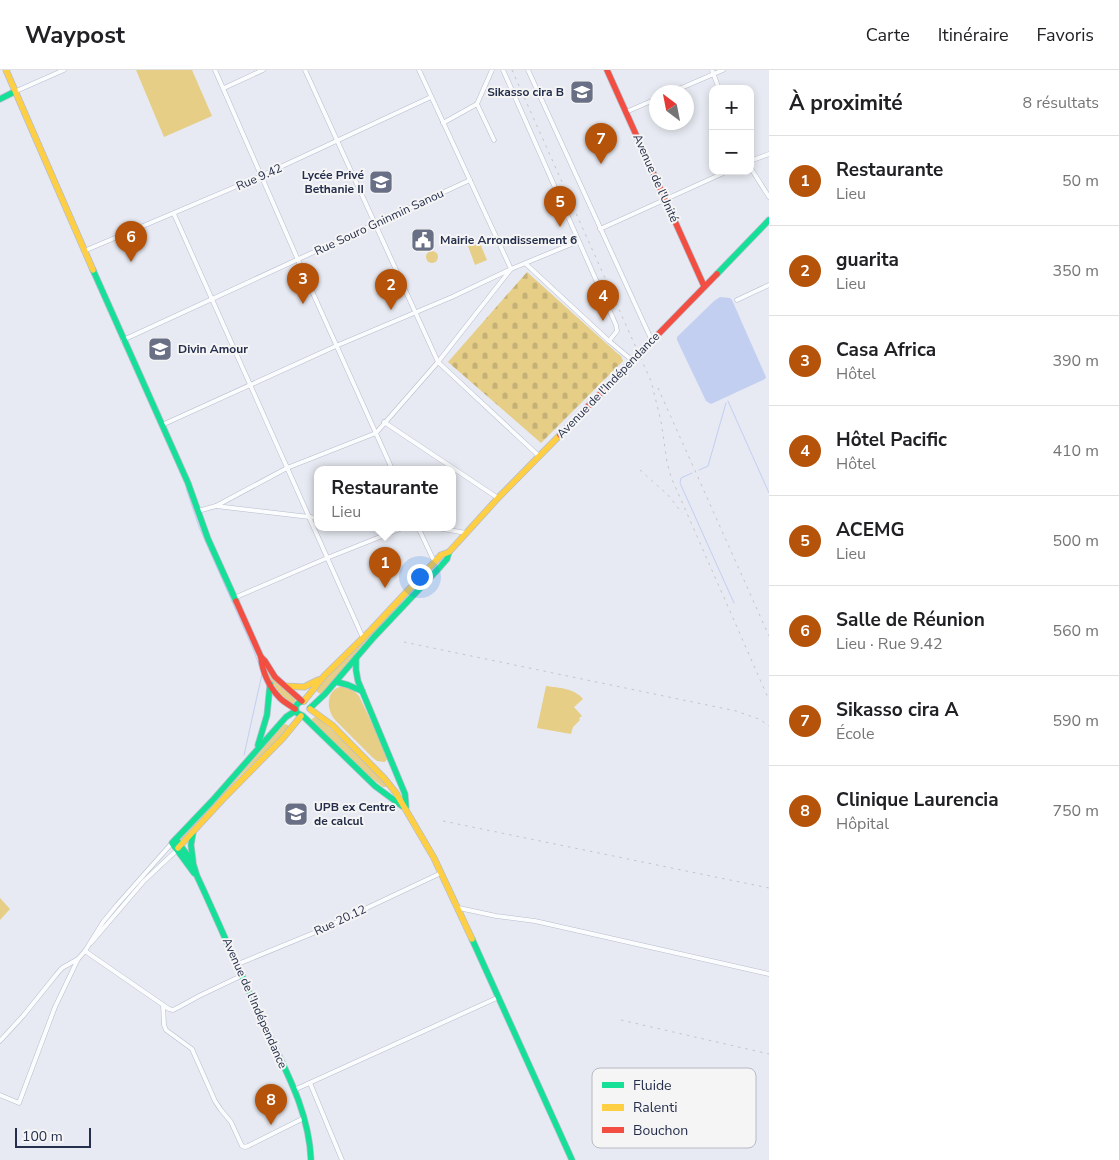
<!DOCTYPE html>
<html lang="fr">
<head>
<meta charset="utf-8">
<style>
  :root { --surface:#fff; --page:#f2f2f2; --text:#202124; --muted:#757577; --line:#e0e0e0; --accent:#b45309 }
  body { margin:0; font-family:"Nunito Sans",sans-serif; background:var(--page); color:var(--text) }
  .controls { position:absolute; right:15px; top:15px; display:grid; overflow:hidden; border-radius:10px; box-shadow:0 2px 8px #0003 }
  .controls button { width:45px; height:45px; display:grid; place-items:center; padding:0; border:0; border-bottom:1px solid var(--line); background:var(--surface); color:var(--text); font:25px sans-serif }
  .compass { position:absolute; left:649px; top:15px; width:45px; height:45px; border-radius:50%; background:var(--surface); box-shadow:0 2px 8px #0003; rotate:328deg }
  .scale { position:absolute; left:15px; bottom:12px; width:76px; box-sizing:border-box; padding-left:5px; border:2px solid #252f4c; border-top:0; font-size:14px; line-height:18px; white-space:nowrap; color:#252f4c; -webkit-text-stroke:4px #f5f5f5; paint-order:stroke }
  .you { position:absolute; left:419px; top:506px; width:18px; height:18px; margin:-12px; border:4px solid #fff; border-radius:50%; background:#1a73e8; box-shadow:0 0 0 8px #1a73e833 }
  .badge { display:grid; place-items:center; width:32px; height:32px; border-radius:50%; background:var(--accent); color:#fff; font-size:16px; font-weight:700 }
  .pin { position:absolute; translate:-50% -41px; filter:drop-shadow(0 1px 2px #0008) }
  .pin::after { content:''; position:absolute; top:26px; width:18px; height:15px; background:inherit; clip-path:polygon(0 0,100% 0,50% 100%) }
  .popup { position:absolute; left:314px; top:396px; width:142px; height:65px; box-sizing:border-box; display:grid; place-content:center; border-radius:10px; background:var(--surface); filter:drop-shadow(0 1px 4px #0005); font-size:16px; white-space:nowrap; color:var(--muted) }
  .popup b { font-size:19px; color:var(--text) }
  .popup::after { content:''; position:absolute; left:50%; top:100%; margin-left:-10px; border:10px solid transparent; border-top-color:var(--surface) }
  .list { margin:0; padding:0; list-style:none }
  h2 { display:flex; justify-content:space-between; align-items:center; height:65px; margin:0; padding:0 20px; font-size:21px }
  h2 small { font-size:16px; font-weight:400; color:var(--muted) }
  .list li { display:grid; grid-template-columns:32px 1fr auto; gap:15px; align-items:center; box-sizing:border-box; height:90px; padding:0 20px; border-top:1px solid var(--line) }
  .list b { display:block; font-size:19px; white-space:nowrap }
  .list p { margin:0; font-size:16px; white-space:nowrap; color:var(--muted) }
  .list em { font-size:16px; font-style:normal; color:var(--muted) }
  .map { position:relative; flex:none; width:769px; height:1090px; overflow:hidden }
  header { display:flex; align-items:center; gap:30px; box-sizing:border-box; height:70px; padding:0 25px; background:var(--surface); border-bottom:1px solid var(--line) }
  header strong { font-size:24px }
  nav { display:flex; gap:28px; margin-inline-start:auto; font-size:18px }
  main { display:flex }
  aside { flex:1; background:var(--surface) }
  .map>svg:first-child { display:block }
  .cemetery { fill:url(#cemetery-stones) }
  .green { fill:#e6ce87 }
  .water { fill:#c2cff1 }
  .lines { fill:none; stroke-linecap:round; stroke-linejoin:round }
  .stream { stroke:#c2cff1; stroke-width:1 }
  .street-casing { stroke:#b7bdce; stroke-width:5 }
  .fast-casing { stroke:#b7bdce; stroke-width:7 }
  .slow-casing { stroke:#b7bdce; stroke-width:7 }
  .jam-casing { stroke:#b7bdce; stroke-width:7 }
  .street { stroke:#fbfcfd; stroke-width:4 }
  .fast { stroke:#16e098; stroke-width:5.5 }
  .slow { stroke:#ffcf43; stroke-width:5.5 }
  .jam { stroke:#f24e42; stroke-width:5.5 }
  .rail { stroke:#c4c5c9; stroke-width:1; stroke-dasharray:2.5 5; stroke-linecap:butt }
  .labels { text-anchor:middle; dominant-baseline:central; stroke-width:4; stroke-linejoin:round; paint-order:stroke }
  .poi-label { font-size:12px; font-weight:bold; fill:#252f4c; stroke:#f5f5f5; text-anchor:start }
  .street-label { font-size:12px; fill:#252f4c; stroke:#f5f5f5 }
  .key { fill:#f5f5f5; stroke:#b7bac2; stroke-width:1 }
  .key-label { font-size:14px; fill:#252f4c }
</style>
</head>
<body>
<header>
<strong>Waypost</strong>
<nav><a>Carte</a><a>Itinéraire</a><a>Favoris</a></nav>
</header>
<main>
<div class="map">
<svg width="769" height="1090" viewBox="0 0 769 1090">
  <defs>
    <pattern id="cemetery-stones" width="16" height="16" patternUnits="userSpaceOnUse" patternTransform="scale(1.25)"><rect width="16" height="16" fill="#e6ce87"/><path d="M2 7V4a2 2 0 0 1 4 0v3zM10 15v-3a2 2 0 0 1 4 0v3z" fill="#c5b176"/></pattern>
  </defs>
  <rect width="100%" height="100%" fill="#e7eaf2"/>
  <!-- cemetery -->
  <path class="cemetery" d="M527 202 617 283 621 286 623 291 541 373 448 292Z"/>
  <!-- green -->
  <g class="green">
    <path d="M136 0H192L212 46 164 67Z"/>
    <path d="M479 171 487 190 475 195 468 176Z"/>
    <circle cx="432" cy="187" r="6"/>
    <path d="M428 502 321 624 317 622 316 619Z"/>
    <path d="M269 603 275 610 297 628 293 634C281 627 274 616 268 604Z"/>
    <path d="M345 616 351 618 359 626 387 685V689L385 692 377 691 373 688 335 650C325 638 326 617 345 616Z"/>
    <path d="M546 616C559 618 574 618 583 629L574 637 582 646 579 648 580 650 573 657 571 664 537 658Z"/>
    <path d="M316 646 318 647 377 703 387 717H383L369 706 311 652 312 649Z"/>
    <path d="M284 654 288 655 289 658 288 660 240 706 181 770 180 769Z"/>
    <path d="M0 828 10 839 0 850Z"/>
  </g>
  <!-- water -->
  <path class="water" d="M720 227 730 228 732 230 766 307 765 309 711 334 706 331 677 270V267L714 231Z"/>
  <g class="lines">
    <!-- stream -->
    <g class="stream">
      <path d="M728 331 769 423"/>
      <path d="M699 400 708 396 726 333"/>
      <path d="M692 403 681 408 680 413 734 533"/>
      <path d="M186 418 199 457 253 579 259 595"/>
      <path d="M244 685 262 604"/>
    </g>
    <!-- street casing -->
    <g class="street-casing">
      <g id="street">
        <path d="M215 0 298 190 392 399"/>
        <path d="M305 0 438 292 539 386"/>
        <path d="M503 0 616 255 617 261 609 271"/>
        <path d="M528 0 652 271"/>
        <path d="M712 0 719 19"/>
        <path d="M224 18 263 0"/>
        <path d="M14 22 64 0"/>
        <path d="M672 22 723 0"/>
        <path d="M477 34 494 70"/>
        <path d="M626 42 656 29"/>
        <path d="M443 53 477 34 492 0"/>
        <path d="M750 91 769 84"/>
        <path d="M750 97 769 127"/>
        <path d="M174 144 363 568"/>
        <path d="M600 159 728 101"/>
        <path d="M84 181 261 106 431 27"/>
        <path d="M526 194 609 271 633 291"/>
        <path d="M737 230 769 215"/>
        <path d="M123 270 470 110"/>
        <path d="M384 352 498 428"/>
        <path d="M162 355 336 276 452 227 511 199 419 0"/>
        <path d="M216 436 318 448"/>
        <path d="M198 441 216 436 287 398 376 363 438 292 511 199 574 173"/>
        <path d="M418 457 434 491"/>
        <path d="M432 457 466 463"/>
        <path d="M234 528 327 488 405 457"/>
        <path d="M459 838 496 846 535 851 769 904"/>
        <path d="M91 873 144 811 177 780"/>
        <path d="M85 881 169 939 173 940 179 937 199 926 243 905"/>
        <path d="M238 894 316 862 441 803"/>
        <path d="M163 935 164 955 166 960 192 979 215 1031 221 1040 231 1052 242 1076 245 1077 248 1076 304 1048"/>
        <path d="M0 971 23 946 56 905 62 898 78 889"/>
        <path d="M310 1013 342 1090"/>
        <path d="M294 1020 499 927"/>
        <path d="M0 1025 19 1033 55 937 78 889 85 881 103 852 117 835 172 773"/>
      </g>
    </g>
    <!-- fast casing -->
    <g class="fast-casing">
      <g id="fast">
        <path d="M0 29 14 22"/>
        <path d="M93 200 188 413 208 469 236 531"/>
        <path d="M717 204 769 150"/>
        <path d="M356 588V600L358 611 405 724 406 737"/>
        <path d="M337 612 348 615 362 621"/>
        <path d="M304 631C297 632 294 636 297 643L303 646 375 716 402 736"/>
        <path d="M310 638 325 624 374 567 440 497 447 489 449 482"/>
        <path d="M258 675 267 645 270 614"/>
        <path d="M193 763 191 775 193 791"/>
        <path d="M176 769 193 793 197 806C219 853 239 901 261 948 282 994 309 1038 311 1090"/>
        <path d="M194 803 172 773 212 731 286 647 295 641"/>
        <path d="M472 869 572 1090"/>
      </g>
    </g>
    <!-- slow casing -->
    <g class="slow-casing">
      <g id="slow">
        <path d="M6 0 93 200"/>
        <path d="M285 616 304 617 318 610"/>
        <path d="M304 631 324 606 371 560 441 485 449 482 498 428 560 365"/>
        <path d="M310 639 332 655 384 708 396 723 434 788 472 869"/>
        <path d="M178 778 225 727 283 668 301 646"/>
      </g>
    </g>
    <!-- jam casing -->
    <g class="jam-casing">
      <g id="jam">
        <path d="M607 0 704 216"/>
        <path d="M560 365 717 204"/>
        <path d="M236 531 261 587C262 601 269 617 279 627 283 632 290 635 295 639"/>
        <path d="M261 587 265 591 275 607 302 631"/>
      </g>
    </g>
    <!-- street -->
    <use href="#street" class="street"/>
    <!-- fast -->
    <use href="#fast" class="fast"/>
    <!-- slow -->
    <use href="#slow" class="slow"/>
    <!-- jam -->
    <use href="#jam" class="jam"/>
    <!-- rail -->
    <g class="rail">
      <path d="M512 0 651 311 661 351 667 392 671 407 769 630"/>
      <path d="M658 318 769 566"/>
      <path d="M640 400 668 425 682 443"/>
      <path d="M404 572 736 641 759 649 769 656"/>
      <path d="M443 751 769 818"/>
      <path d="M621 950 769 984"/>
    </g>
  </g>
  <!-- icons -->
  <defs>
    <g id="school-square" transform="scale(1.25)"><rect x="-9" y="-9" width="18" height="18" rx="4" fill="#697086" stroke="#f5f5f5"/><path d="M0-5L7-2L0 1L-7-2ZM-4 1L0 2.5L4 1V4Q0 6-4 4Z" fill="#fff"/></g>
    <g id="civic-square" transform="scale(1.25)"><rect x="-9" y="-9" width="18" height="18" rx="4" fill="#697086" stroke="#f5f5f5"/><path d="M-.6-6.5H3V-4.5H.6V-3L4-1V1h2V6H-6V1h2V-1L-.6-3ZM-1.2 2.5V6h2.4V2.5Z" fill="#fff"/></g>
    <g id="university-square" transform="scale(1.25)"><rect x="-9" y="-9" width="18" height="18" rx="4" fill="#697086" stroke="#f5f5f5"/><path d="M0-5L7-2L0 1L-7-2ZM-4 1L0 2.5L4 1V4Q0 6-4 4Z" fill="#fff"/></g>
  </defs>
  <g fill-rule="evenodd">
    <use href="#school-square" x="582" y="22"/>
    <use href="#school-square" x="381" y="112"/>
    <use href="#civic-square" x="423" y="170"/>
    <use href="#school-square" x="160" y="279"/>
    <use href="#university-square" x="296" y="744"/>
  </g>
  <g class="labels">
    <!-- poi labels -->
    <g class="poi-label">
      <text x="564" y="22" text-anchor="end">Sikasso cira B</text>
      <text x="364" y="105" text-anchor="end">Lycée Privé<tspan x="364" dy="14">Bethanie II</tspan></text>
      <text x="440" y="170">Mairie Arrondissement 6</text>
      <text x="178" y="279">Divin Amour</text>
      <text x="314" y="737">UPB ex Centre<tspan x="314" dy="14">de calcul</tspan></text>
    </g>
    <!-- street labels -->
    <g class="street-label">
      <text transform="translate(259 107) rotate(-24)">Rue 9.42</text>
      <text transform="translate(656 108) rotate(66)">Avenue de l'Unité</text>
      <text transform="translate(379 152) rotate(-25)">Rue Souro Gninmin Sanou</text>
      <text transform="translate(608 315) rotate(-46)">Avenue de l'Indépendance</text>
      <text transform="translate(340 850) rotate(-25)">Rue 20.12</text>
      <text transform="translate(255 933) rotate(66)">Avenue de l'Indépendance</text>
    </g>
  </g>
  <!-- legend -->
  <rect x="592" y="998" width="164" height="80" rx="8" class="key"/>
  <rect x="602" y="1012" width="22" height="6" fill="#16e098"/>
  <rect x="602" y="1034" width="22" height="7" fill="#ffcf43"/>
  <rect x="602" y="1057" width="22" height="6" fill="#f24e42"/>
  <g class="key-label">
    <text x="633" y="1020">Fluide</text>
    <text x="633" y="1042">Ralenti</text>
    <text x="633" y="1065">Bouchon</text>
  </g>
</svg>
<div class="controls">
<button>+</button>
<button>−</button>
</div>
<svg class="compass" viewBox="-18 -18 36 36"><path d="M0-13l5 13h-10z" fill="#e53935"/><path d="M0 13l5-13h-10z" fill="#757577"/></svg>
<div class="scale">100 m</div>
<div class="you"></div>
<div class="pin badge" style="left:385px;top:518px">1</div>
<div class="popup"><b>Restaurante</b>Lieu</div>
<div class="pin badge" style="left:391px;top:240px">2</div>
<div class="pin badge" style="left:303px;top:234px">3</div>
<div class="pin badge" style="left:603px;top:251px">4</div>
<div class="pin badge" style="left:560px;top:157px">5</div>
<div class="pin badge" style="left:131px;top:192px">6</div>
<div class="pin badge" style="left:601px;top:94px">7</div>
<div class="pin badge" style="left:271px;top:1055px">8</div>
</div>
<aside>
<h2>À proximité<small>8 résultats</small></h2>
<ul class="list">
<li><span class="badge">1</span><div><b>Restaurante</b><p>Lieu</p></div><em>50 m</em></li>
<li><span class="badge">2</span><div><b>guarita</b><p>Lieu</p></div><em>350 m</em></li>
<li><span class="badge">3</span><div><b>Casa Africa</b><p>Hôtel</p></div><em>390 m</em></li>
<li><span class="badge">4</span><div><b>Hôtel Pacific</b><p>Hôtel</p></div><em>410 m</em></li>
<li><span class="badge">5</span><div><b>ACEMG</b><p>Lieu</p></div><em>500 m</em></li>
<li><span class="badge">6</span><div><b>Salle de Réunion</b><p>Lieu · Rue 9.42</p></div><em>560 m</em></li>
<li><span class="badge">7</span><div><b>Sikasso cira A</b><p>École</p></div><em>590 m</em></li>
<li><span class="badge">8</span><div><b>Clinique Laurencia</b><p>Hôpital</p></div><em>750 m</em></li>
</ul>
</aside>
</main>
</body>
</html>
